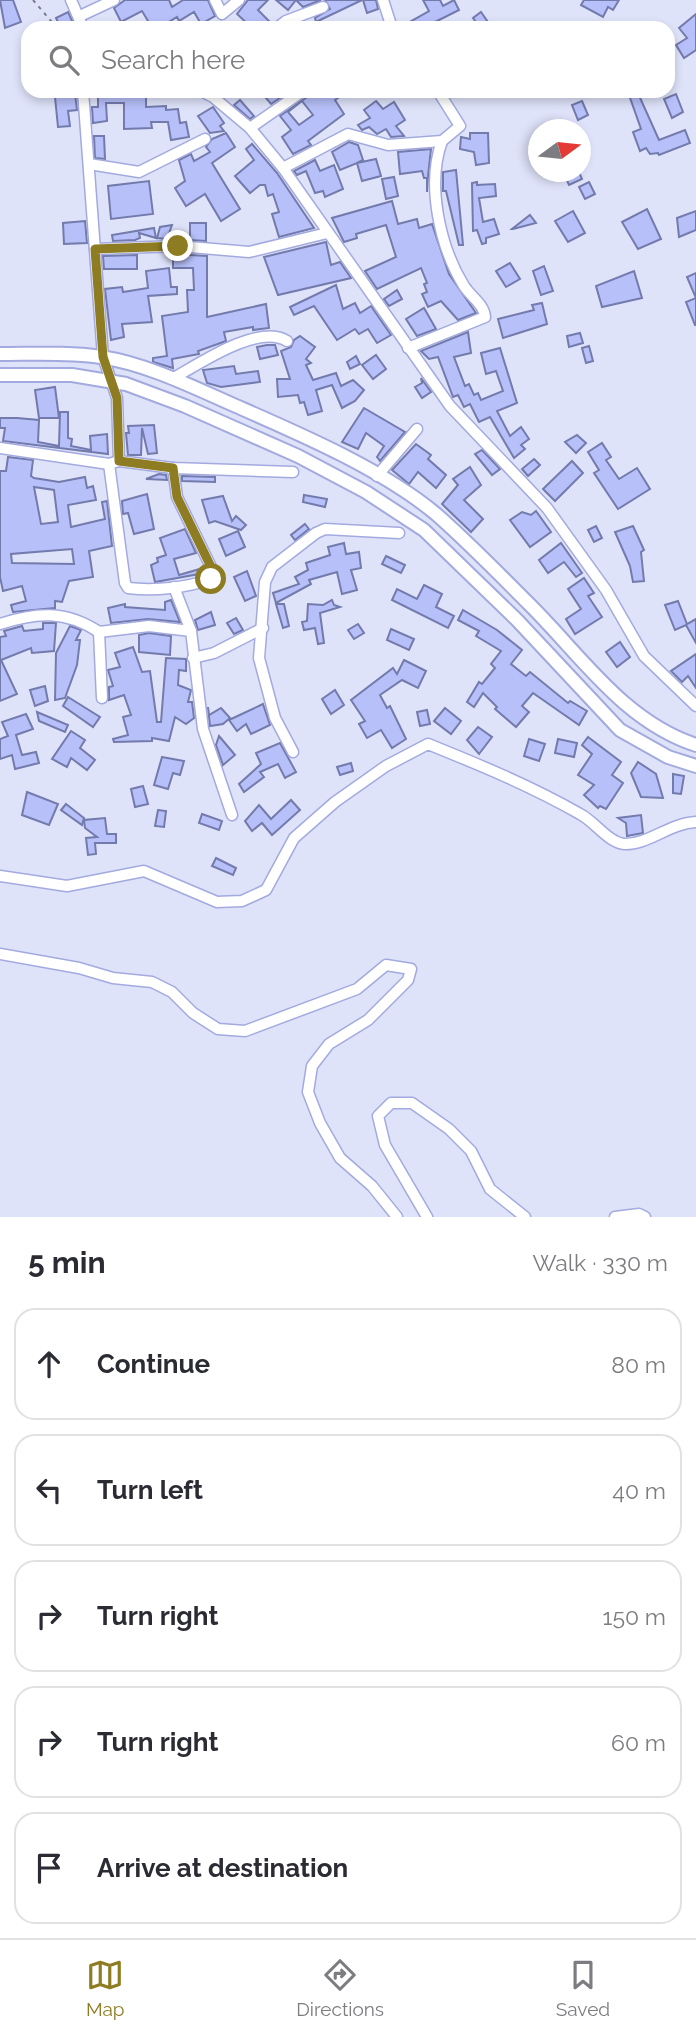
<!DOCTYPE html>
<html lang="en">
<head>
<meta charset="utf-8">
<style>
  :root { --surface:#fff; --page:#f7f7f7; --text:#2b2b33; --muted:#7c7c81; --line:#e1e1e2; --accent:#8e7c22 }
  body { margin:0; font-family:Raleway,sans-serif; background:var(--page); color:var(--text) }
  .compass { position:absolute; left:528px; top:119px; width:63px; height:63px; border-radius:50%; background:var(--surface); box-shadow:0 4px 10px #0003; rotate:75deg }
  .stop { position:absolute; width:21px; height:21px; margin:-16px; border:5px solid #8e7c22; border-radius:50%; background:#fff }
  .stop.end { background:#8e7c22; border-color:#fff; box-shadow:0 2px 7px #0008 }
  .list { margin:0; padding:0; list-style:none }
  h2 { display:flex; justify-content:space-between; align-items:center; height:91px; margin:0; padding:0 28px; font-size:30px }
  h2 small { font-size:23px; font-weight:400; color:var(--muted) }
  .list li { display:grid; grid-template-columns:46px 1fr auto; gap:21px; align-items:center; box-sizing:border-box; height:112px; margin:0 14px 14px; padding:0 14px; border:2px solid var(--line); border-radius:21px }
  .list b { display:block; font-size:26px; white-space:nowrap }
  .list em { font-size:23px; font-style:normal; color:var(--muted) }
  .icon { flex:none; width:38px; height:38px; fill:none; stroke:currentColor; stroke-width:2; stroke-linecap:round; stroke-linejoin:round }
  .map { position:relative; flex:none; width:696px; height:1217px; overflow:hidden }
  .search { position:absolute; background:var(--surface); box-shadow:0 4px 10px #0003; left:21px; right:21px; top:21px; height:77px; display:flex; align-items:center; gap:18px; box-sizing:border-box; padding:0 24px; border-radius:21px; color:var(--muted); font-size:26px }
  .sheet { height:721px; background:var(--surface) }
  nav { display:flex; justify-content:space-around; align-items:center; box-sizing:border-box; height:98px; border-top:2px solid var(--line); background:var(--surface); font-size:19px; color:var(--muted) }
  nav a { display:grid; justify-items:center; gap:4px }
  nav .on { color:var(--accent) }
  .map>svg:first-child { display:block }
  .building { fill:#b7c0f9; stroke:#737aac; stroke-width:2; fill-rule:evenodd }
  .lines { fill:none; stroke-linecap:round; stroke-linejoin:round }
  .minor-casing { stroke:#a2aadf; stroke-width:13 }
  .major-casing { stroke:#a2aadf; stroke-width:16 }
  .path { stroke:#797c91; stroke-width:2; stroke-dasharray:3.5 5; stroke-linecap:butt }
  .minor { stroke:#fff; stroke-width:10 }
  .major { stroke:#fff; stroke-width:12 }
  .route { stroke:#8e7c22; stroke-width:9 }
</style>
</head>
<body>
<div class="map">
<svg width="696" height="1217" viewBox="0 0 696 1217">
  <rect width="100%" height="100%" fill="#dfe3fa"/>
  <!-- building -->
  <g class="building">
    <path d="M0 0H13L21 22 5 28Z"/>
    <path d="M125 0H169L172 7 183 0H208L215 16 201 24 194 12 179 21 177 17 159 28 156 23 151 26 142 11 121 22 114 8Z"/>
    <path d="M248 0H268L258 10 271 23 270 28H252L237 14Z"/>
    <path d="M276 0H321L303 7 296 0 288 10Z"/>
    <path d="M325 0H362L316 22 315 18 330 9Z"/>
    <path d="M363 0H376L378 9 367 13Z"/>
    <path d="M423 0H440L443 6 454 0 459 10 433 23 436 28H399L429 11Z"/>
    <path d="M584 0H619L613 10 608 7 603 17 581 5Z"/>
    <path d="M68 12 74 25 61 28 56 18Z"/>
    <path d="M481 12 490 25 485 28H480L473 18Z"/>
    <path d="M696 14V50L684 58 676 45 687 38 679 28Z"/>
    <path d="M98 91H146V107L166 106V110L178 109 180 123 186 122 189 137 171 140 168 122H151L152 128 124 129V103H106L107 121 93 123 92 107H98Z"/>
    <path d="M260 91H290L271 104Z"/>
    <path d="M310 91H348L335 100 344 114 308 141 311 145 293 154 282 137 291 130 280 116 307 97ZM302 101 313 115 299 125 288 112Z"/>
    <path d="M637 91 659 140 685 130 690 143 659 155 658 153 650 154 646 148 640 151 633 132 641 129 628 92Z"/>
    <path d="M75 94 77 110 68 111 70 126 58 127 55 97Z"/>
    <path d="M676 94 683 112 672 118 664 99Z"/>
    <path d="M240 100 254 116 250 119 234 105Z"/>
    <path d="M376 101 383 109 394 102 405 120 396 126 404 136 391 137 386 129 377 134 369 127 362 130 358 125 370 118 364 110Z"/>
    <path d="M582 101 588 115 578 120 572 105Z"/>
    <path d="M213 107 224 123 220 126 224 131 210 133 198 116Z"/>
    <path d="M226 133 235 147 212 163 240 209 221 221 205 194 186 206 175 188 185 181 179 160 191 154 194 161 210 152 206 147 212 139Z"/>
    <path d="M470 133H488L489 163 476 165 474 152 460 149 461 137 470 139Z"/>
    <path d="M94 136H104L105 159 95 158Z"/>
    <path d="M349 142 358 145 363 160 357 163 376 159 381 176 362 181 357 163 340 170 332 152Z"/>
    <path d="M252 144 277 173 314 228 279 237 272 214 279 212 273 194 268 196 265 185H260L250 193 235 176 254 160 246 149Z"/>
    <path d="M431 149 428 176 427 192V178H424L422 171 400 174 398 152Z"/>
    <path d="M315 160 320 171 334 165 343 189 325 197 323 191 315 193 306 171 297 175 294 171Z"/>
    <path d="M456 170 463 245H459L446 191H443V172Z"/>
    <path d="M569 172H579L582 179 569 185 564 174Z"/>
    <path d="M394 177 398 196 386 199 382 179Z"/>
    <path d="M149 181 153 214 111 219 108 186Z"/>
    <path d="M477 182V185L495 184 496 196 479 198 483 222 494 219 499 234 486 238V243L482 244 477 230 473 231 472 183Z"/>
    <path d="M589 182 595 194 585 199 579 187Z"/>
    <path d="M392 201 398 224 417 219 419 228 432 224 449 274 476 313 458 320 441 301 428 307 422 294 427 292 424 284 427 283 421 268 377 289 365 271 396 257 386 225 356 234 357 238 344 242 332 218Z"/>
    <path d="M647 209 661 239 638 249 622 222Z"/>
    <path d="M573 211 585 233 568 242 555 221Z"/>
    <path d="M696 211V230L679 237 677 218Z"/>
    <path d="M530 215 536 223 513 229H512Z"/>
    <path d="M85 221 87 243 64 244 63 223Z"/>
    <path d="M190 223H206V241L190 240Z"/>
    <path d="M172 225 167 239 157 238 160 227Z"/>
    <path d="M154 228 156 238 139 233 140 238 135 240 113 241 112 235Z"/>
    <path d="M326 242 331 265 340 262 351 278 278 295 264 257Z"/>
    <path d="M173 254 207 256V317L266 304 269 328 253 330V327L224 332 226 341 198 351 199 354 172 359 173 368 153 362V358L167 356 162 316 188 312 187 290H194L193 268H173Z"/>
    <path d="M137 255V269H104L103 256Z"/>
    <path d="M510 263 520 279 506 287 496 271Z"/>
    <path d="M544 266 553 291 541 295 533 271Z"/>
    <path d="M169 268 171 287H177V294L148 296 152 322 122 324 124 337 111 340 105 289 122 287 123 292 148 288 146 271Z"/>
    <path d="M634 271 642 298 602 307 596 286Z"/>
    <path d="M696 273V298L687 277Z"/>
    <path d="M336 285 343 309 355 303 360 313 371 306 391 335 377 343 368 329 359 334 355 329 337 340 314 306 294 315 290 307Z"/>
    <path d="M397 290 402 299 389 306 384 299Z"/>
    <path d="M696 298V325H695L686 302Z"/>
    <path d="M542 303 547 324 503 338 498 319 534 310 532 305Z"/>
    <path d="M424 308 436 329 417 336 406 319Z"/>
    <path d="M468 332 471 353 454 357 465 386 469 384 474 395 478 393 481 400 503 391 496 371 486 374 481 353 500 348 517 403 497 411 510 436 521 427 529 439 521 445 525 449 514 458 490 417 479 422 470 404 464 407 458 395 453 397 438 357 429 359 421 351Z"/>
    <path d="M580 333 583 343 569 347 567 336Z"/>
    <path d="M300 336 315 347 306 359 311 363 306 365 313 380 336 373 341 386 353 380 364 390 355 401 342 408 332 385 316 390 322 411 308 415 304 402 300 403 298 395 278 397 277 379H290L281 351 291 347 294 340Z"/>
    <path d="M267 345H275L278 355 260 359 257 347Z"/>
    <path d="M589 346 593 361 586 363 582 348Z"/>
    <path d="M376 355 386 369 373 379 362 365Z"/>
    <path d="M356 356 360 364 350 369 347 362Z"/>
    <path d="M234 366 236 374 258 371 260 382 221 387 207 383 203 370Z"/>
    <path d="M421 378 431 392 422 398 415 387 422 383Z"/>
    <path d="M55 387 59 418H39L35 390Z"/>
    <path d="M364 408 405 432 380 461 377 457 384 446 366 433 358 449 342 442Z"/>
    <path d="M60 412H68V438L72 439 71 446 91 450 90 436 107 434 108 454 3 441 5 428H0V418H17L39 420 38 442 59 446Z"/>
    <path d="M154 425 157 453 148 454 142 428 141 455H128L126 433H129L128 426Z"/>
    <path d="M577 435 586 443 576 453 565 442Z"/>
    <path d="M602 443 611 457 606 460 619 479 637 468 650 489 618 509 594 473 599 470 588 452Z"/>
    <path d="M416 444 431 455 428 459 446 475 436 488 418 472 409 484 392 470Z"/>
    <path d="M482 450 500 469 492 475 475 454Z"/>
    <path d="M8 457 33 460 31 476 34 478 59 482 85 477 87 488 93 486 96 500 68 505 71 527 105 519 102 502 107 501 112 546 89 551 93 577 69 581 62 602 55 601V608L13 612 11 605 26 601 22 586 3 591 0 577V471H6ZM34 487 54 490 58 522 41 524ZM72 549 74 564 12 563 11 554Z"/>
    <path d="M534 459 540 465 528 476 522 469Z"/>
    <path d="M572 461 583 473 555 501 543 489Z"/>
    <path d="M470 467 481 485 464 500 483 519 471 532 442 504 458 485 453 479Z"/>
    <path d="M159 474 166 475 167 480 146 479Z"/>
    <path d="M182 476 215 477V482L182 481Z"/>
    <path d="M147 494 154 529 134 534 128 513 123 514 122 501Z"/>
    <path d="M304 495 327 499 325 507 303 502Z"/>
    <path d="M223 496 232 521 236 516 246 525 241 530 215 521 209 523 202 500Z"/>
    <path d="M536 511 551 532 530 547 510 520 522 512 531 515Z"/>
    <path d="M305 524 309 529 295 540 291 535Z"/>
    <path d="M596 526 602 538 594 542 588 530Z"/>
    <path d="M633 526 644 550 641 552 644 581 633 582 630 566 615 532Z"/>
    <path d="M185 529 196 553 174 559 179 575 203 568 205 573 155 582 151 565 158 562 157 558 166 555 160 538Z"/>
    <path d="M238 531 245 547 226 556 219 539Z"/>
    <path d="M344 543 346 554 359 552 361 568 351 570 357 590 342 594 337 572 309 580 311 584 276 603 273 593 299 584 295 577 308 570 306 563 330 555 328 547Z"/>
    <path d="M561 543 582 573 576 577 564 562 548 573 539 560Z"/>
    <path d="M386 556 405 565 401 573 382 564Z"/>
    <path d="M247 571 256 596 245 601 234 577Z"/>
    <path d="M584 578 594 593 588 596 602 617 575 634 566 619 581 609 568 589Z"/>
    <path d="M424 585 442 594 436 607 454 616 448 628 392 600 397 589 417 599Z"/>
    <path d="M171 600 180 622 148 619 111 623 108 608 125 604V607L165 610V602Z"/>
    <path d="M332 600 334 605 340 607 320 613 324 643 318 644 315 628 304 630 302 622 307 621 308 604 323 605Z"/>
    <path d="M678 601 687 624 696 619V643L686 625 675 630 665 605Z"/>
    <path d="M276 604H284L289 626 283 628Z"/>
    <path d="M463 610 497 630 522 650 511 664 526 676 530 672 568 703 570 701 587 711 579 725 533 693 522 706 529 712 516 727 495 709 497 707 483 693 474 707 467 702 479 682 482 684 495 668 491 664 501 651 476 636 479 631 458 620Z"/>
    <path d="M211 612 215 625 198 630 195 620Z"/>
    <path d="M236 618 243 630 234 634 227 623Z"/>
    <path d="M43 623H56L54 651 32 653 31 648 1 660 17 694 0 701V637L6 636 4 631 22 626 24 631 43 629Z"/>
    <path d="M358 624 364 633 354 639 348 630Z"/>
    <path d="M70 626 81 630 76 640H80L77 665 65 698 55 700 56 653Z"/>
    <path d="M391 629 414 639 409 650 387 640Z"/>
    <path d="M149 633 171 636 170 655 139 652V635Z"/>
    <path d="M620 642 630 657 617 667 606 652Z"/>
    <path d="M133 647 142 672 150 671 157 722H161L166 658 186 659V671L179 670 178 685 191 690 188 702H192L194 718 186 724 175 717 169 741 152 738V741L114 742 113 739 128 735 123 717 131 715 124 695 109 700V687L113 686 108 670 120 667 115 653Z"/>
    <path d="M696 654V688L688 676 682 682 671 671Z"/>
    <path d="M404 660 426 671 418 688 402 680 380 695 387 708 390 706 406 739 392 748 381 730 367 738 359 724 365 721 351 700 393 668 397 674Z"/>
    <path d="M45 686 48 701 35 706 30 690Z"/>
    <path d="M335 690 344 705 331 714 322 699Z"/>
    <path d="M68 697 100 717 93 727 63 706Z"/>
    <path d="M263 704 270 725 251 734 246 724 237 731 229 720Z"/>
    <path d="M208 707 209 715 221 708 230 718 223 724 210 726Z"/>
    <path d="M445 708 461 721 451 734 434 721Z"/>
    <path d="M427 710 430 724 420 726 417 712Z"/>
    <path d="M37 712 68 725 65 732 39 721Z"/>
    <path d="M26 714 33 729 16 735 22 755 36 752 39 763 15 769 12 755 0 759V739L8 736 2 722Z"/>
    <path d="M478 727 492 737 479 754 467 740Z"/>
    <path d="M71 731 85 740 80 748 95 760 87 770 71 758 67 767 52 759Z"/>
    <path d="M219 736 235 755 223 765 216 745Z"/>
    <path d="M588 737 621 762 612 775 623 783 606 809 600 806 598 808 584 795 594 785 578 775 592 754 582 745Z"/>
    <path d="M529 739 545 744 539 761 524 756Z"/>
    <path d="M558 739 577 743 574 757 555 753Z"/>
    <path d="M280 743 296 772 285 778 278 764 260 772 264 777 244 792 239 784 261 764 256 753Z"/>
    <path d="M162 757 184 761 180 775 173 773 168 789 154 785Z"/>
    <path d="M638 762 656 774 663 798 641 797 631 773Z"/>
    <path d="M351 763 353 771 340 775 337 767Z"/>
    <path d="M673 774 684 776 681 794 673 793Z"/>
    <path d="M143 786 148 804 135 807 131 789Z"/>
    <path d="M27 792 58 804 49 825 22 815Z"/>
    <path d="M291 800 300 810 272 835 262 823 252 831 245 821 259 805 271 819Z"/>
    <path d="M66 804 84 818 82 825 61 810Z"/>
    <path d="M158 810 166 811 164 827 155 826Z"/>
    <path d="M202 814 222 821 219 830 199 823Z"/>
    <path d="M641 815 643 833 627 836 626 823 618 818Z"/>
    <path d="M105 818 107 834H116V843H95L96 854 88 855 86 838 97 837 85 828 84 820Z"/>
    <path d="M216 858 236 868 233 875 212 866Z"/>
  </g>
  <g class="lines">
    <!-- minor casing -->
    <g class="minor-casing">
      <g id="minor">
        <path d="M71 0 83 28"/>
        <path d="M215 0 222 14 239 0"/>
        <path d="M383 0 392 28"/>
        <path d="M80 16 114 0"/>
        <path d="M277 28 286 21 323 7"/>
        <path d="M83 91 103 357 117 398 119 461"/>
        <path d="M201 91 213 97 250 128 283 168 450 406 547 508 606 590 644 656 696 706"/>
        <path d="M250 128 303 91"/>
        <path d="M89 164 139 172 205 139"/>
        <path d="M283 168 348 134 388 145 442 141 460 126 438 91"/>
        <path d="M95 249 178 246 249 252 327 233"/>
        <path d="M408 348 485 317C484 304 471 297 464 286 440 247 426 185 442 141"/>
        <path d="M172 379C199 364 258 323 287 341"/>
        <path d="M0 448 109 464 119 461 173 468 293 472"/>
        <path d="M109 464 125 583 128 588C155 591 186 588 211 579L213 571 177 497 173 468"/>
        <path d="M377 476 417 429"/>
        <path d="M174 587 191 631 203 729 232 815"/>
        <path d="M0 624C36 612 66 610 99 632L149 626 191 631"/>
        <path d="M99 632 102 698"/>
        <path d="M193 658 214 653 263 628"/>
        <path d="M293 752 275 718 259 658 265 582 272 567 316 533 325 529 399 533"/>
        <path d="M0 876 67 886 144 871 217 902 242 901 266 890 294 838 335 802 386 766 428 744C480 765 531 786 580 814 594 821 609 843 624 844 648 845 670 823 696 822"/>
        <path d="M0 954 79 968 113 978 152 982 172 992 193 1013 218 1029 245 1031 357 989 386 965 411 969 408 980 368 1020 329 1044 312 1066 308 1092 320 1123 340 1158 372 1186 397 1217"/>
        <path d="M427 1217 385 1145 378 1116 391 1103H412L449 1129 471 1151 490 1189 525 1217"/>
        <path d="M615 1217 639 1214 645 1217"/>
      </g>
    </g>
    <!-- major casing -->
    <g class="major-casing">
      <g id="major">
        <path d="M0 354C33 354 68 352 101 357 147 364 193 387 236 406 300 434 382 469 436 514 468 542 498 573 528 603 581 655 623 721 696 745"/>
        <path d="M0 375H72L126 384 185 406 298 456 366 492 424 530 517 620 620 730 668 757 696 766"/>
      </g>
    </g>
    <!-- path -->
    <path class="path" d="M33 0 57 28"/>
    <!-- minor -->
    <use href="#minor" class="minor"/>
    <!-- major -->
    <use href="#major" class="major"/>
  </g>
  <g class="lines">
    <!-- route -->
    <path class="route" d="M178 246 95 249 103 357 117 398 119 461 173 468 177 497 213 571 211 579"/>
  </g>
</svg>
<svg class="compass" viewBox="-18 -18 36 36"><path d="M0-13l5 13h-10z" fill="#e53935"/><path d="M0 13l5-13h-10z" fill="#7c7c81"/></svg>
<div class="stop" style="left:211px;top:579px"></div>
<div class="stop end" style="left:178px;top:246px"></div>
<div class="search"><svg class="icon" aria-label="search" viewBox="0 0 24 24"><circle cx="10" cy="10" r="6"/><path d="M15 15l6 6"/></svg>Search here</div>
</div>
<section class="sheet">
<h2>5 min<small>Walk · 330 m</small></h2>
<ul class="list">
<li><svg class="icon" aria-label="ahead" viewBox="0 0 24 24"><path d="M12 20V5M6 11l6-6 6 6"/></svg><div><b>Continue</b></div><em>80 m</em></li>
<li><svg class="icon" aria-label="left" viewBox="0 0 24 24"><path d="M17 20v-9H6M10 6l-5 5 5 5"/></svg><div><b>Turn left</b></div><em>40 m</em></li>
<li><svg class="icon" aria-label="right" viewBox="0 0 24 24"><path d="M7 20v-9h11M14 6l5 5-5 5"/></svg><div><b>Turn right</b></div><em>150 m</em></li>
<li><svg class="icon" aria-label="right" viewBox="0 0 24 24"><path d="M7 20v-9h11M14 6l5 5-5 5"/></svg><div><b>Turn right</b></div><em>60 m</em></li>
<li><svg class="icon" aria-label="arrive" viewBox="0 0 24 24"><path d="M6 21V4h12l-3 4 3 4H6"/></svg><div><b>Arrive at destination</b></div></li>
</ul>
</section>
<nav>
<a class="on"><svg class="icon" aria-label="map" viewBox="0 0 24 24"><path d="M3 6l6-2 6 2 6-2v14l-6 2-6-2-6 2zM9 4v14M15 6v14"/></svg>Map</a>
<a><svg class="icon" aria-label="directions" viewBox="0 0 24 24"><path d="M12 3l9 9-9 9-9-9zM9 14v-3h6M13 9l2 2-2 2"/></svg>Directions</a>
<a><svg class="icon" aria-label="saved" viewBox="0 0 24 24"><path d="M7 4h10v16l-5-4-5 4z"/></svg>Saved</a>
</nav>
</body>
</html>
